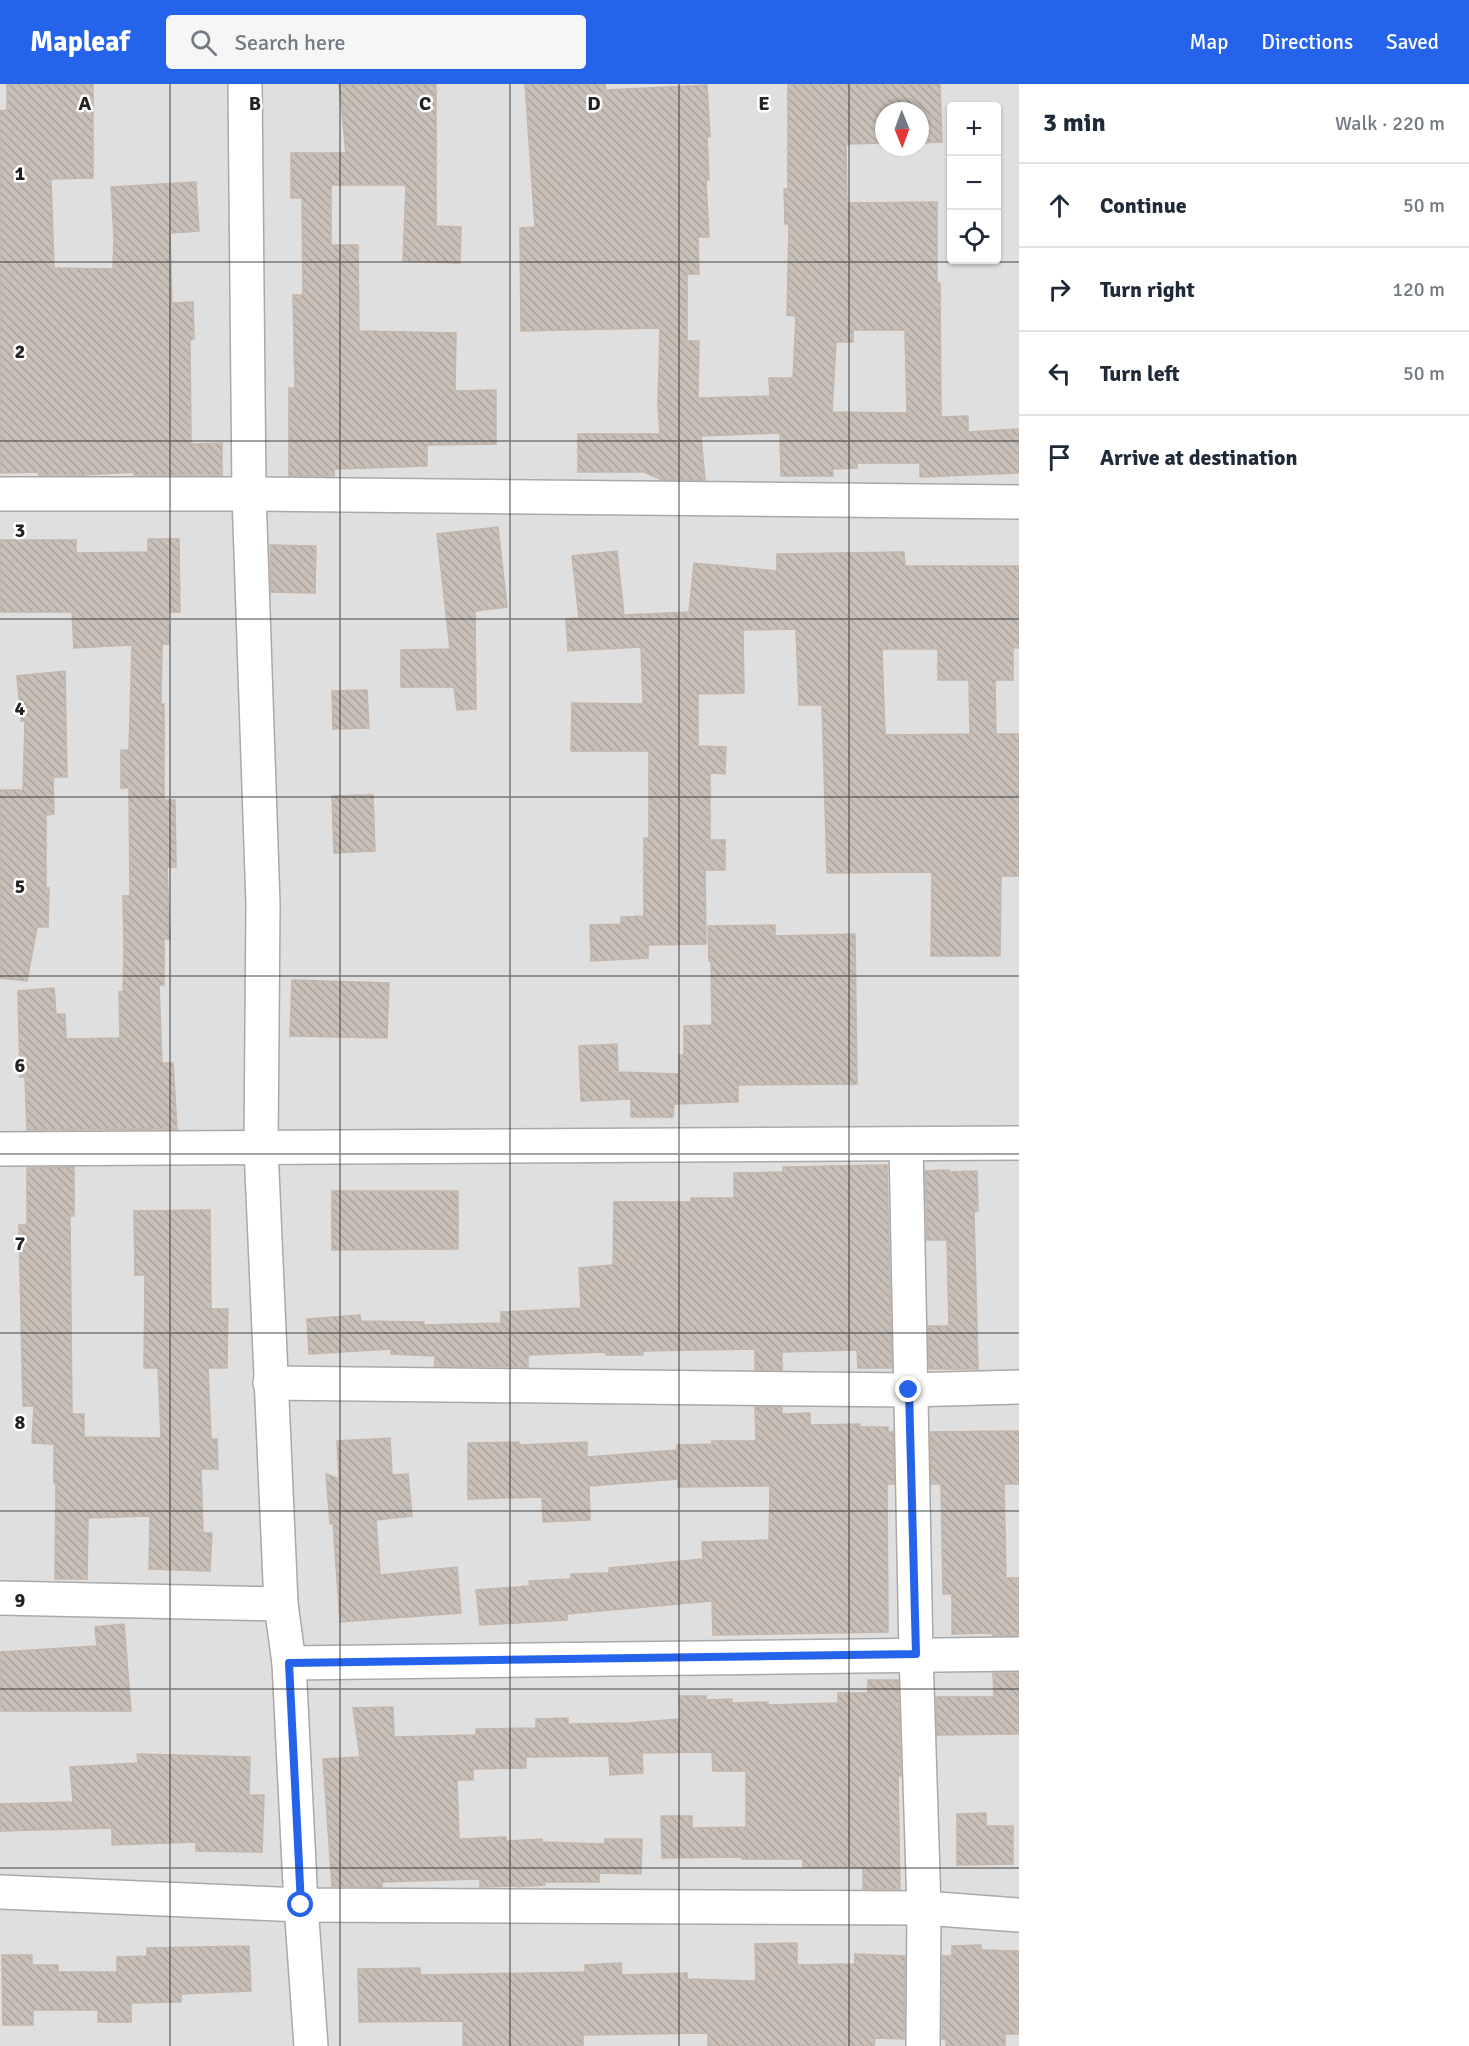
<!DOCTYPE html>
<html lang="en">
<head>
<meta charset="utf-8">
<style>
  :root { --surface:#fff; --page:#f6f6f7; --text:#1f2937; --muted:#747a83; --line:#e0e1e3; --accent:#2563eb }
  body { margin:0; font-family:Signika,sans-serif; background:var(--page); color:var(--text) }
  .controls { position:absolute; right:18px; top:18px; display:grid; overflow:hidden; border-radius:6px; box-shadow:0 2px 4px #0004 }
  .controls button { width:54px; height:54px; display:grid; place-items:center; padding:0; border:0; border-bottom:2px solid var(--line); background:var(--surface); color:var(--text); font:30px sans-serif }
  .compass { position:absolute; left:875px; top:18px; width:54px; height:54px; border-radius:50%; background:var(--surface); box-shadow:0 2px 4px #0004; rotate:179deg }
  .stop { position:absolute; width:18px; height:18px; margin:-14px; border:4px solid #2563eb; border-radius:50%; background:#fff }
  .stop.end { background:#2563eb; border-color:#fff; box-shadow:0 2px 6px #0008 }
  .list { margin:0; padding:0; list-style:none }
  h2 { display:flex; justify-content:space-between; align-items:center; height:78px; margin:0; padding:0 24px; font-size:26px }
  h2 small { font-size:20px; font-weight:400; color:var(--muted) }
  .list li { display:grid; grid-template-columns:39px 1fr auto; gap:18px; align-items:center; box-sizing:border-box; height:84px; padding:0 24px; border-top:2px solid var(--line) }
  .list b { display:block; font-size:22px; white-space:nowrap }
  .list em { font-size:20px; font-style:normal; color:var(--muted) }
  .icon { flex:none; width:33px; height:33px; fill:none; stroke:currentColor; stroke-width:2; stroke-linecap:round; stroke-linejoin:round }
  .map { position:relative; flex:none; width:1019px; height:1962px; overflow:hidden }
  header { display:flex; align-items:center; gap:36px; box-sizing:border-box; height:84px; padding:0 30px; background:var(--accent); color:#fff }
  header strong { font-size:28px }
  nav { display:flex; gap:33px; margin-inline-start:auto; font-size:21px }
  .search { width:420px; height:54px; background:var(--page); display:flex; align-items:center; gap:15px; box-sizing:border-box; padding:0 21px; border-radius:6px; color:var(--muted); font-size:22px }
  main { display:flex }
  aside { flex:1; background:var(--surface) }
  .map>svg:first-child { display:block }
  .residential { fill:#e0dfdf; fill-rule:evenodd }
  .building { fill:url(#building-back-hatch); stroke:#c4b6ab; stroke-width:1.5; fill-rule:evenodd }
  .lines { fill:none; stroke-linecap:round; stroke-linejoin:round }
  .minor-casing { stroke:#a9a9a9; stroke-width:36 }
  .minor { stroke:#fff; stroke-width:33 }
  .route { stroke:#2563eb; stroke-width:8 }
  .grid { fill:none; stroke:#222; stroke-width:1.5; stroke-opacity:0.55 }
  .grid-label { font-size:20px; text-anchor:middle; font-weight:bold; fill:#222; stroke:#fff; stroke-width:5; stroke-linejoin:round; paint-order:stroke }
</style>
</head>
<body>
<header>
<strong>Mapleaf</strong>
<div class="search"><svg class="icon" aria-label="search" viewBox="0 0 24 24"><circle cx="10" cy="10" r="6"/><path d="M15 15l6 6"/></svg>Search here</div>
<nav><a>Map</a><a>Directions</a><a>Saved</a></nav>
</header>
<main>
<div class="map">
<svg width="1019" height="1962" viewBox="0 0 1019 1962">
  <defs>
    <pattern id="building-back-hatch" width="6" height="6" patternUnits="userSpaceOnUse" patternTransform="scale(1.5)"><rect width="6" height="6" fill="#c7bfb8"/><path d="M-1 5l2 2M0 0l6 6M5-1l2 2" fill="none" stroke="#aba49e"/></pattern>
  </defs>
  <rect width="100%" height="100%" fill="#f2efe9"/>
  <!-- residential -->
  <path class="residential" d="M0 0H1019V1962H0ZM952 22H996V176H952ZM884 27H920V63H884Z"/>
  <!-- building -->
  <g class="building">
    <path d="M7 0H93V94L51 95 54 184 113 185 114 153 111 103 196 98 199 147 170 149 172 219 193 218 194 255 190 256 191 360 222 359V391H134V388L84 391H39L38 388 0 389V27L7 26Z"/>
    <path d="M339 0H436V142L461 143 460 179 403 177 406 101H331V161H358L359 247 456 249 455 307 496 306V360L427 361V382L334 385V392H289V304H295L293 211H303L302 114H291V69H346Z"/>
    <path d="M525 0H605L606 6 707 1 710 53H707L709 96H706L709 153H698L699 190H687V257H699L698 314 770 312 769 294H793L796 232 787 231 789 140H785L784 105H788V0H940L942 58 920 59V27H884V59L846 60 847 119 937 118V199H940L941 333 968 332V348L1019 345V389L920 393V379H857V384L832 385 833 392H781L780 349 701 352 705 396H662L644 388H578V350H660L658 320 660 244 521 247 520 144 535 143ZM853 246H905L907 329 832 328 836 258H853Z"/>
    <path d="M498 443 507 523 475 527 476 625 457 626 454 603H401V566L450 565 437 450Z"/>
    <path d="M148 455H179L180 528H168L169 560H162L161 620H164V716H175L176 783H167L170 855H164V901H159L162 979H173L177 1045 27 1046 25 993H20L18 907 54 904 56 930H65L66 955 120 954 119 908H123L124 866 123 812H130L129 704H121V666H129L132 561 74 564 72 528H0V456H76V469L148 468Z"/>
    <path d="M270 461 316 462 315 509 271 508Z"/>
    <path d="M617 467 624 531 689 528 694 479 777 487V470L904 468 905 482H1019V564H1013V596H995L996 650H1019V792H1001L1000 872H931L932 788 827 789 822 621H799L796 545 743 546 744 609 698 610V662L726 663 725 690 710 689V756H725V786H705L706 860 648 861V874L591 877 590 841 621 840V833L644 832V754H649V667H571L572 619 643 620 641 563 568 567 566 535 579 534 572 472ZM882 565H938V596H969L970 650 885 651Z"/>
    <path d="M65 587 67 693H53L54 730 46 731V804H49L48 843H37L27 897 0 894V706H23L25 637H21L17 592Z"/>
    <path d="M367 606 369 644 333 645 332 607Z"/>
    <path d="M373 711 375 767 334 769 332 712Z"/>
    <path d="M775 841V852L855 850 857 1000 738 1001V1018L674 1020 673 1033H631V1015L581 1017 579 962 617 960 618 988 679 990V971H684V942L712 941 711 877H709L708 842Z"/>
    <path d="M292 896 389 899 387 954 290 952Z"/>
    <path d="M887 1081 892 1284H858L857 1266 782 1268V1286H755V1265L643 1267V1271H606V1268L528 1271V1283L435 1282V1272L391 1270V1265L309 1270 307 1235 360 1231 361 1237 424 1238 423 1241 501 1239V1228L581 1224 579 1184 613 1181 614 1118H691V1114H734V1089L783 1088V1083Z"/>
    <path d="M74 1083V1132H70L72 1330H84V1353L161 1354 158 1284H144L145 1191H135L134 1127 210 1126 211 1225H228L227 1284H208L211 1355H217L218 1385H201L203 1449H212L210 1487 149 1485 150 1432 88 1434 87 1495H55L56 1399H54V1360L32 1359 34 1322H23L19 1141H27V1084Z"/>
    <path d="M949 1086V1088L977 1087 978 1127 974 1128 978 1285H930L929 1283 928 1242H949L947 1156H927L925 1087Z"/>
    <path d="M332 1107H458V1165L332 1166Z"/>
    <path d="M755 1323H782V1330L810 1329V1341L860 1340V1343H888V1348H893L894 1400H887L888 1548 713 1551 712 1517 567 1530V1536L480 1541 476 1506 530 1502 529 1497 571 1495V1490L609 1489V1484L703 1475 702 1458 769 1456 770 1402 678 1403V1395L589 1402 590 1436 543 1438 542 1413 468 1415V1359L519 1358V1361L587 1358V1373L677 1366V1361L712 1360V1357H756Z"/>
    <path d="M1019 1347V1400H1004L1006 1494H1019V1551L993 1552 992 1549 952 1550V1510H943L941 1400H931L930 1348Z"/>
    <path d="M390 1354 392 1391 408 1390 412 1432 376 1436 380 1491 457 1483 461 1529 340 1538 333 1439 330 1440 326 1390 339 1395 337 1357Z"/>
    <path d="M124 1540 131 1627H1L0 1568 97 1562 95 1543Z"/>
    <path d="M993 1589H1019V1650L937 1651 936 1613H994Z"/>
    <path d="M868 1596H898L901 1692H898L900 1805H863V1784L803 1783V1775H742V1773L662 1774 661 1732H692V1744L746 1743V1687H713L712 1668 642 1669 643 1689 610 1691 609 1672 526 1673V1684L473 1685V1696H457L459 1755 506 1753V1757L542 1755V1758L605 1760V1755H642L641 1790 599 1789V1798H544L545 1801 517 1803V1802L480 1803V1795L382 1798V1803L332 1802 323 1675 360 1673 353 1624 393 1623 394 1653 476 1651V1645L536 1644V1635L568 1634V1640L629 1639 680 1635 679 1612H706V1616L732 1615V1619L768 1618V1621L838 1619V1609H868Z"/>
    <path d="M137 1670 250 1673 249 1711H264L262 1768 196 1767V1758L112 1761V1744L0 1747V1720L73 1718 70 1683 138 1679Z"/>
    <path d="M986 1729V1742H1013V1780L957 1781V1730Z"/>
    <path d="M797 1859V1881L855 1880V1870L905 1872 904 1955 875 1954 874 1962H708V1949L583 1951V1962H463V1937L359 1938 358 1885 420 1884V1891L585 1888V1881L621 1879 622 1891 687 1889V1895L756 1897 755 1860Z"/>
    <path d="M981 1861V1866L1019 1867V1950H1005V1962H946V1955H942V1872H952V1862Z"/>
    <path d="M249 1862 251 1907 181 1910V1918L131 1919V1938H98V1926H33V1941H3L2 1871H32V1881H58V1888H117V1873L147 1872V1864Z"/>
  </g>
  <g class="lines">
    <!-- minor casing -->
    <g class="minor-casing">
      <g id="minor">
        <path d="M245 0 249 410 263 820 261 1064 281 1520 289 1579 301 1821 311 1962"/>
        <path d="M0 410H249L1019 418"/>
        <path d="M906 1060 916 1570 924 1824 923 1962"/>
        <path d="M0 1065 1019 1059"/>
        <path d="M270 1299 909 1306 1019 1303"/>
        <path d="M0 1514 281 1520"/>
        <path d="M289 1579 1019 1570"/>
        <path d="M0 1808 301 1821 924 1824 1019 1831"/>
      </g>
    </g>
    <!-- minor -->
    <use href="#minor" class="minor"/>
  </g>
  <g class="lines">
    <!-- route -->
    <path class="route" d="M301 1821 289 1579 916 1570 909 1306"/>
  </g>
  <!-- grid -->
  <path class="grid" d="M170 0V1962M340 0V1962M510 0V1962M679 0V1962M849 0V1962M0 178H1019M0 357H1019M0 535H1019M0 713H1019M0 892H1019M0 1070H1019M0 1249H1019M0 1427H1019M0 1605H1019M0 1784H1019"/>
  <g class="grid-label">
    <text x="85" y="26">A</text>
    <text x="255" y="26">B</text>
    <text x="425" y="26">C</text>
    <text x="594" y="26">D</text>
    <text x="764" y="26">E</text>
    <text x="20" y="96">1</text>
    <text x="20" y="274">2</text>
    <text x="20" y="453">3</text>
    <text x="20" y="631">4</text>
    <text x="20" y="809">5</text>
    <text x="20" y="988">6</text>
    <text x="20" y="1166">7</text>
    <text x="20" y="1345">8</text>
    <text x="20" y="1523">9</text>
  </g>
</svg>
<div class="controls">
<button>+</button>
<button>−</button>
<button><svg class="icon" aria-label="locate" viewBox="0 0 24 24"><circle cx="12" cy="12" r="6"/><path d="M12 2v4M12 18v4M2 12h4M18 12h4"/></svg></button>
</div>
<svg class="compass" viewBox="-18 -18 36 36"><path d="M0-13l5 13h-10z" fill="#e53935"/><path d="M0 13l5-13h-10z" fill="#747a83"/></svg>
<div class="stop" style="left:301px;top:1821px"></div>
<div class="stop end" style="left:909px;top:1306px"></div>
</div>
<aside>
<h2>3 min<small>Walk · 220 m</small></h2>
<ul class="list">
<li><svg class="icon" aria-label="ahead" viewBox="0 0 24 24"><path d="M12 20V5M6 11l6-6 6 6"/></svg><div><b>Continue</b></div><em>50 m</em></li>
<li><svg class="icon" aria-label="right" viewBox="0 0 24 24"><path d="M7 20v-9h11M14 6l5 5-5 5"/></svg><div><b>Turn right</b></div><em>120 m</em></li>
<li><svg class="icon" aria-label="left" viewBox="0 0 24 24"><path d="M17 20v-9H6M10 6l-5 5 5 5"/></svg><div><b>Turn left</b></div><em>50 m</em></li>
<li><svg class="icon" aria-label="arrive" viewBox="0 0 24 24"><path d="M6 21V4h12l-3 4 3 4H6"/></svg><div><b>Arrive at destination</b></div></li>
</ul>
</aside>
</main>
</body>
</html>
